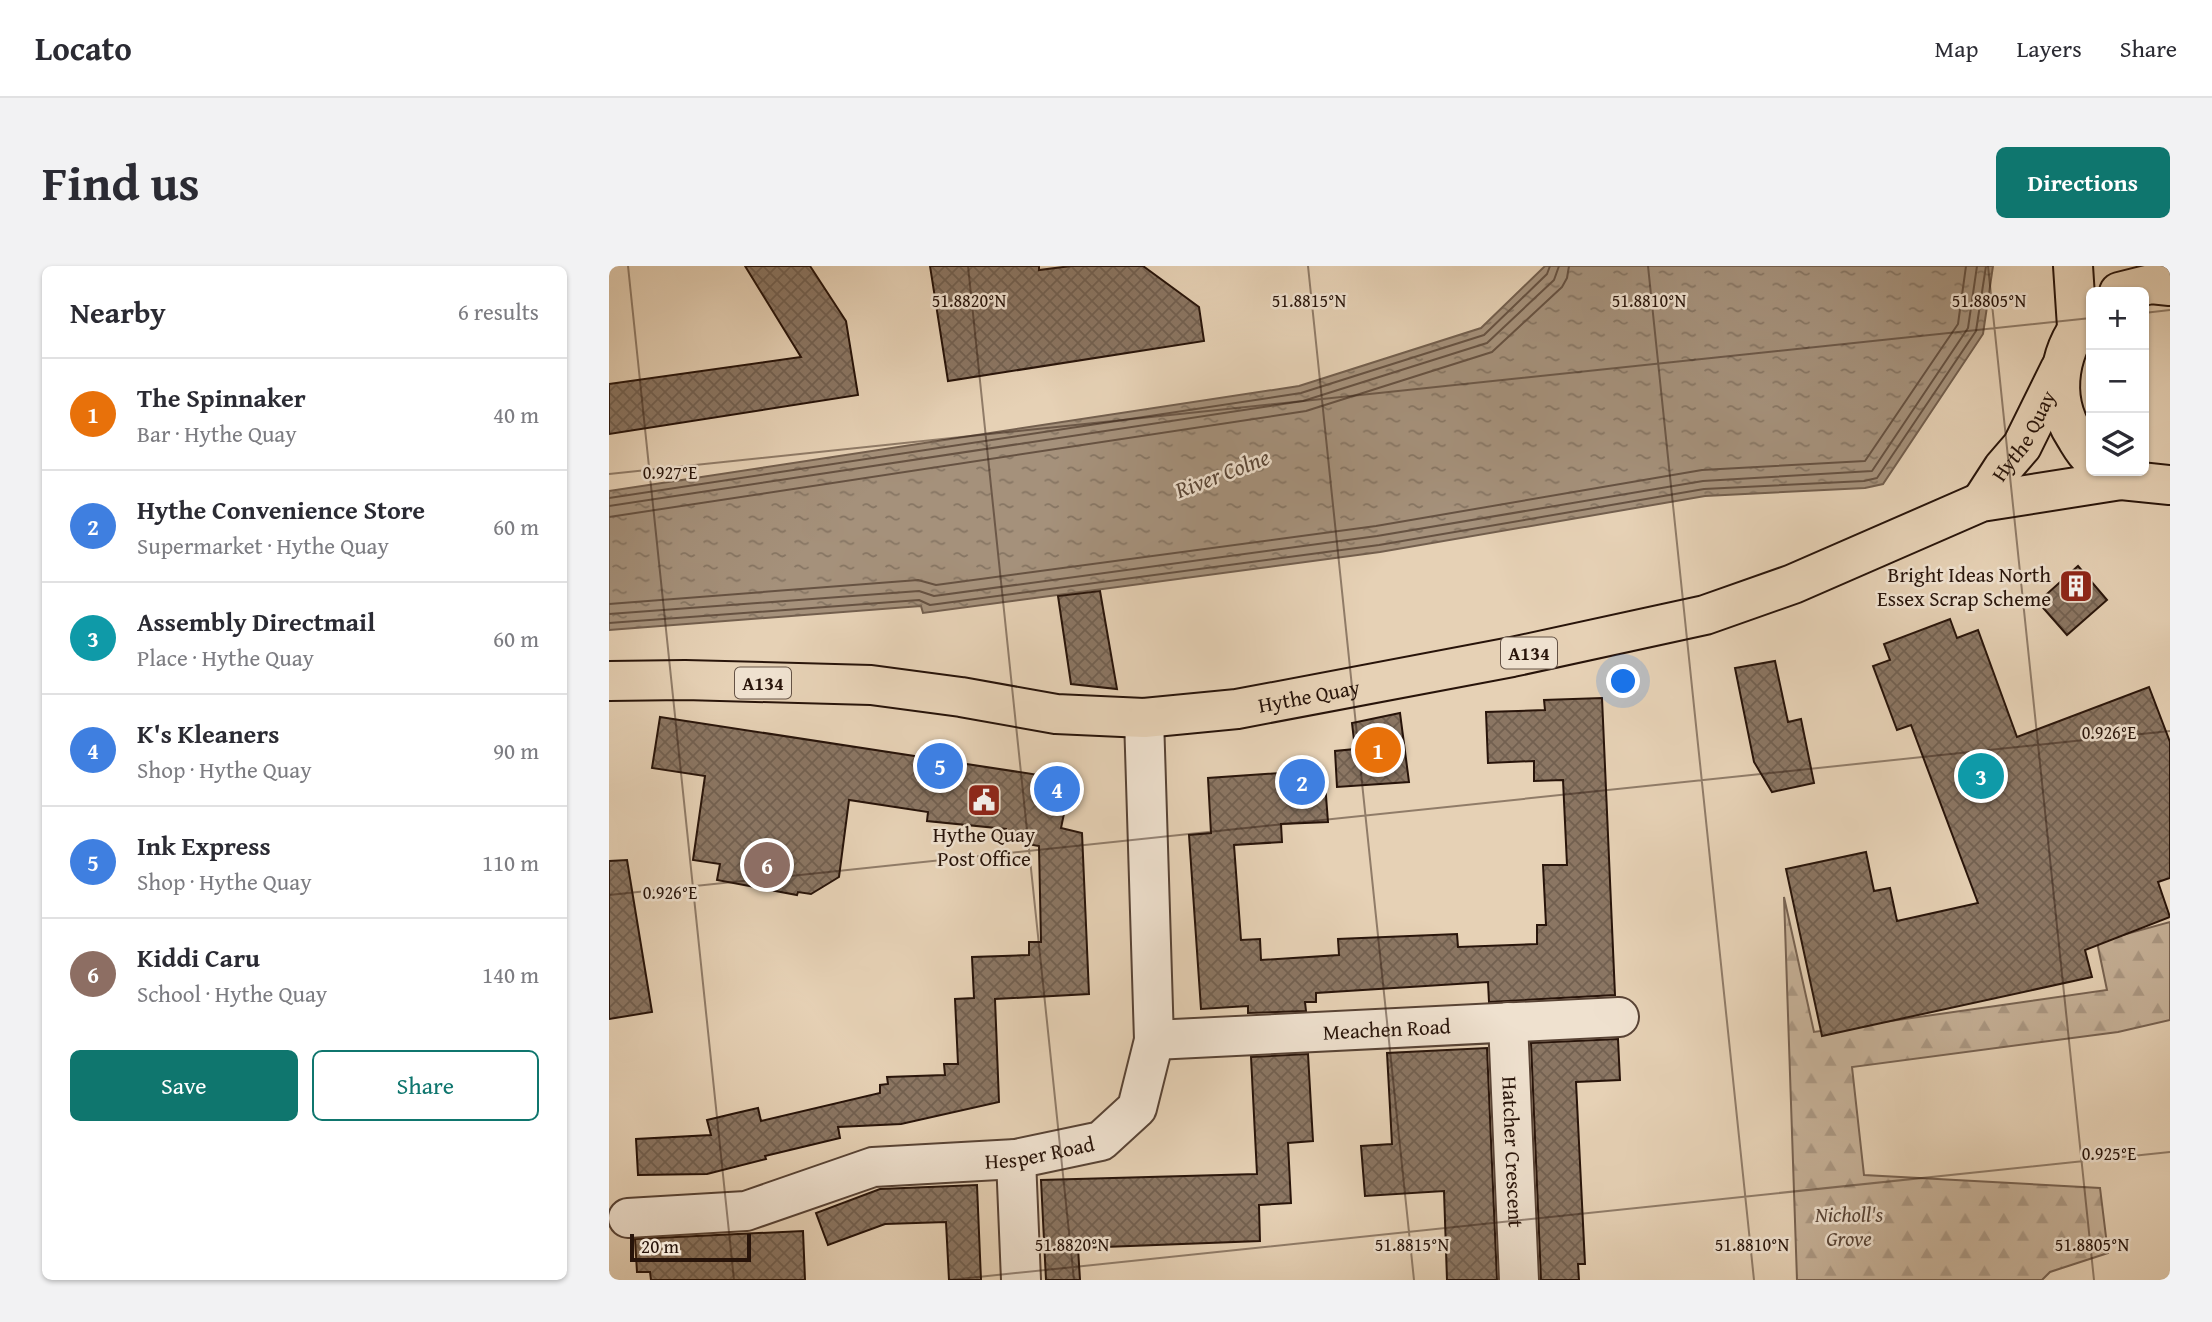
<!DOCTYPE html>
<html lang="en">
<head>
<meta charset="utf-8">
<style>
  :root { --surface:#fff; --page:#f2f2f3; --text:#2b2b33; --muted:#7c7c81; --line:#e1e1e2; --accent:#0f766e }
  body { margin:0; font-family:"Gentium Book Plus",serif; background:var(--page); color:var(--text) }
  .controls { position:absolute; right:21px; top:21px; display:grid; overflow:hidden; border-radius:10px; box-shadow:0 2px 5px #0004 }
  .controls button { width:63px; height:63px; display:grid; place-items:center; padding:0; border:0; border-bottom:2px solid var(--line); background:var(--surface); color:var(--text); font:35px sans-serif }
  .scale { position:absolute; left:21px; bottom:18px; width:121px; box-sizing:border-box; padding-left:7px; border:4px solid #28140a; border-top:0; font-size:19px; line-height:24px; white-space:nowrap; color:#28140a; -webkit-text-stroke:5px #efe1cf; paint-order:stroke }
  .you { position:absolute; left:1015px; top:416px; width:24px; height:24px; margin:-18px; border:5px solid #fff; border-radius:50%; background:#1a73e8; box-shadow:0 0 0 10px #1a73e833 }
  .badge { display:grid; place-items:center; width:46px; height:46px; border-radius:50%; background:var(--accent); color:#fff; font-size:23px; font-weight:700 }
  .pin { position:absolute; translate:-50% -50%; border:4px solid #fff; box-shadow:0 2px 7px #0006 }
  .list { margin:0; padding:0; list-style:none }
  h2 { display:flex; justify-content:space-between; align-items:center; height:91px; margin:0; padding:0 28px; font-size:30px }
  h2 small { font-size:23px; font-weight:400; color:var(--muted) }
  .list li { display:grid; grid-template-columns:46px 1fr auto; gap:21px; align-items:center; box-sizing:border-box; height:112px; padding:0 28px; border-top:2px solid var(--line) }
  .list b { display:block; font-size:26px; white-space:nowrap }
  .list p { margin:0; font-size:23px; white-space:nowrap; color:var(--muted) }
  .list em { font-size:23px; font-style:normal; color:var(--muted) }
  .actions { display:flex; gap:14px; padding:21px 28px }
  .actions a { flex:1; padding:16px 0; border:2px solid var(--accent); border-radius:10px; text-align:center; font-size:24px; color:var(--accent) }
  .actions .main { background:var(--accent); color:#fff }
  .icon { flex:none; width:38px; height:38px; fill:none; stroke:currentColor; stroke-width:2; stroke-linecap:round; stroke-linejoin:round }
  .map { position:relative; flex:none; width:1561px; height:1014px; overflow:hidden; border-radius:10px }
  header { display:flex; align-items:center; gap:42px; box-sizing:border-box; height:98px; padding:0 35px; background:var(--surface); border-bottom:2px solid var(--line) }
  header strong { font-size:33px }
  nav { display:flex; gap:38px; margin-inline-start:auto; font-size:24px }
  .intro { display:flex; align-items:center; justify-content:space-between; box-sizing:border-box; height:168px; padding:0 42px }
  h1 { margin:0; font-size:49px }
  .button { padding:18px 32px; border-radius:10px; background:var(--accent); color:#fff; font-size:24px; font-weight:700 }
  main { display:flex; gap:42px; padding:0 42px }
  aside { flex:1; background:var(--surface); border-radius:10px; box-shadow:0 2px 5px #0004 }
  .map>svg:first-child { display:block }
  .forest { fill:url(#forest-firs); stroke:#776251; stroke-width:2 }
  .water { fill:url(#water-ripples); stroke:#735f4e; stroke-width:2 }
  .lines { fill:none; stroke-linecap:round; stroke-linejoin:round }
  .shore { stroke:#665242; stroke-width:2 }
  .building { fill:url(#building-cross-hatch); stroke:#28140a; stroke-width:2 }
  .minor-casing { stroke:#584335; stroke-width:42 }
  .major-casing { stroke:#28140a; stroke-width:42 }
  .minor { stroke:#efe1cf; stroke-width:38 }
  .major { stroke:#e6d1b5; stroke-width:38 }
  .ticks { fill:none; stroke:#28140a; stroke-width:2; stroke-opacity:0.45 }
  .labels { text-anchor:middle; dominant-baseline:central; stroke-width:5; stroke-linejoin:round; paint-order:stroke }
  .shield { fill:#efe1cf; stroke:#645245; stroke-width:2 }
  .shield-label { font-size:19px; font-weight:bold; fill:#28140a }
  .street-label { font-size:21px; fill:#28140a; stroke:#efe1cf }
  .poi-label { font-size:21px; fill:#28140a; stroke:#efe1cf; text-anchor:end }
  .park-label { font-size:21px; font-style:italic; fill:#574335; stroke:#efe1cf }
  .water-label { font-size:23px; font-style:italic; fill:#5a4637; stroke:#efe1cf }
  .ticks-label { font-size:18px; text-anchor:middle; fill:#28140a; stroke:#efe1cf; stroke-width:5; stroke-linejoin:round; paint-order:stroke }
</style>
</head>
<body>
<header>
<strong>Locato</strong>
<nav><a>Map</a><a>Layers</a><a>Share</a></nav>
</header>
<div class="intro"><h1>Find us</h1><a class="button">Directions</a></div>
<main>
<aside>
<h2>Nearby<small>6 results</small></h2>
<ul class="list">
<li><span class="badge" style="background:#e8710a">1</span><div><b>The Spinnaker</b><p>Bar · Hythe Quay</p></div><em>40 m</em></li>
<li><span class="badge" style="background:#3f7fe0">2</span><div><b>Hythe Convenience Store</b><p>Supermarket · Hythe Quay</p></div><em>60 m</em></li>
<li><span class="badge" style="background:#0f9aa8">3</span><div><b>Assembly Directmail</b><p>Place · Hythe Quay</p></div><em>60 m</em></li>
<li><span class="badge" style="background:#3f7fe0">4</span><div><b>K's Kleaners</b><p>Shop · Hythe Quay</p></div><em>90 m</em></li>
<li><span class="badge" style="background:#3f7fe0">5</span><div><b>Ink Express</b><p>Shop · Hythe Quay</p></div><em>110 m</em></li>
<li><span class="badge" style="background:#8d6e63">6</span><div><b>Kiddi Caru</b><p>School · Hythe Quay</p></div><em>140 m</em></li>
</ul>
<div class="actions"><a class="main">Save</a><a>Share</a></div>
</aside>
<div class="map">
<svg width="1561" height="1014" viewBox="0 0 1561 1014">
  <defs>
    <pattern id="forest-firs" width="22" height="20" patternUnits="userSpaceOnUse" patternTransform="scale(1.75)"><rect width="22" height="20" fill="#c6b198"/><path d="M5 1l3.5 6h-7zM16 11l3.5 6h-7z" fill="#aa9782"/></pattern>
    <pattern id="water-ripples" width="26" height="14" patternUnits="userSpaceOnUse" patternTransform="scale(1.75)"><rect width="26" height="14" fill="#a5917b"/><path d="M2 4q2-2 4 0t4 0M15 11q2-2 4 0t4 0" fill="none" stroke="#867563"/></pattern>
    <pattern id="building-cross-hatch" width="8" height="8" patternUnits="userSpaceOnUse" patternTransform="scale(1.75)"><rect width="8" height="8" fill="#8b7663"/><path d="M0 0l8 8M0 8l8-8" fill="none" stroke="#726050"/></pattern>
  </defs>
  <rect width="100%" height="100%" fill="#e6d1b5"/>
  <filter id="stains"><feTurbulence type="fractalNoise" baseFrequency=".00286" numOctaves="4"/><feColorMatrix values="0 0 0 0 .2 0 0 0 0 .09 0 0 0 0 .02 0 0 0 .5 -.17"/></filter>
  <radialGradient id="worn" r=".72"><stop offset=".6" stop-color="#630" stop-opacity="0"/><stop offset="1" stop-color="#630" stop-opacity=".3"/></radialGradient>
  <!-- forest -->
  <path class="forest" d="M1175 631 1205 766 1498 724 1488 676 1561 656V754L1509 766 1243 801 1255 909 1491 922 1499 987 1441 1006 1433 1014H1188Z"/>
  <!-- water -->
  <path class="water" d="M936 0H1384L1374 68 1274 218 1256 222 1096 230 771 286 314 347 312 340 0 364V225L690 120 872 62Z"/>
  <g class="lines">
    <!-- shore -->
    <g class="shore">
      <path d="M0 232 692 127 875 69 938 8 941 0"/>
      <path d="M0 240 694 135 878 77 945 14 950 0"/>
      <path d="M0 251 697 145 883 86 953 21 958 12 960 0"/>
      <path d="M0 338 309 314 327 319 767 260 1093 204 1256 195 1349 58 1357 0"/>
      <path d="M0 348 310 325 325 330 768 270 1094 215 1263 205 1359 62 1368 0"/>
      <path d="M0 357 310 334 321 339 770 279 1095 223 1255 215 1268 212 1367 65 1377 0"/>
    </g>
  </g>
  <!-- building -->
  <g class="building">
    <path d="M136 0H201L237 55 249 129 0 168V118L192 91Z"/>
    <path d="M321 0H430V4L462 0H534L590 41 595 75 339 115Z"/>
    <path d="M1469 300 1498 334 1458 369 1429 336Z"/>
    <path d="M491 325 508 423 462 418 449 330Z"/>
    <path d="M1341 353 1348 372 1369 364 1408 471 1540 421 1561 476V612L1549 616 1561 651 1476 684 1483 711 1213 770 1177 603 1257 586 1265 625 1281 622 1288 655 1369 637 1302 459 1288 464 1264 400 1281 394 1275 378Z"/>
    <path d="M1166 395 1179 456 1192 453 1205 517 1163 526 1145 496 1126 402Z"/>
    <path d="M993 432 1006 729 880 736 879 716 707 727V736H696L697 745 639 747V740L592 743 580 569 602 567 599 512 715 504 719 556 672 558 673 576 625 579 632 674 651 673 652 694 730 689 729 673 848 668 849 681 928 678V659H937L934 599H958L954 514 925 515V495L879 497 877 446 936 444 935 434Z"/>
    <path d="M791 447 800 516 728 521 726 485 746 483 743 457Z"/>
    <path d="M51 451 462 514 452 562 473 567 480 728 386 733 390 836 292 858 229 861 231 872 156 890 157 893 98 908 29 909 27 873 102 869 98 854 123 848 149 842 152 855 271 827V819L279 818 278 811 336 809 335 798H349L346 733 365 732 363 691 420 689V676H432L430 580 396 574 397 563 318 555 319 546 240 534 230 611 202 628 189 626 188 629 108 614 111 598 84 594 96 510 43 502Z"/>
    <path d="M18 594 43 746 0 753V595Z"/>
    <path d="M1009 773 1011 814 967 816 976 998H969L970 1014H932L922 777Z"/>
    <path d="M878 782 888 1014H838L835 925 756 930 752 880 783 878 778 787Z"/>
    <path d="M699 788 704 875 679 877 682 937 650 939 651 975 469 982 471 1014H437L432 914 648 908 642 791Z"/>
    <path d="M368 919 372 1014H340L337 956 276 958 219 979 207 947 271 923Z"/>
    <path d="M194 965 196 1014H42L41 1006H28L26 973Z"/>
  </g>
  <g class="lines">
    <!-- minor casing -->
    <g class="minor-casing">
      <g id="minor">
        <path id="s1" d="M899 756 910 1014"/>
        <path id="s2" d="M545 774 1010 751"/>
        <path d="M407 893 412 1014"/>
        <path id="s3" d="M19 952 137 945 264 901 407 893 492 875 528 842 545 774 535 452"/>
      </g>
    </g>
    <!-- major casing -->
    <g class="major-casing">
      <g id="major">
        <path d="M1464 0 1468 61"/>
        <path d="M1510 26 1542 18 1561 20"/>
        <path d="M1482 47C1450 79 1440 130 1466 170 1471 178 1475 186 1482 192"/>
        <path d="M1499 205 1512 214 1561 219"/>
        <path id="s4" d="M1372 236 1394 202 1413 180 1451 103"/>
        <path id="s5" d="M0 415 76 414 262 419 352 431 447 448 535 452 628 443 903 391 1096 349 1184 318 1372 236 1512 214"/>
      </g>
    </g>
    <!-- minor -->
    <use href="#minor" class="minor"/>
    <!-- major -->
    <use href="#major" class="major"/>
  </g>
  <!-- ticks -->
  <path class="ticks" d="M19 0 125 1014M359 0 465 1014M699 0 805 1014M1039 0 1145 1014M1379 0 1485 1014M1535 47 1561 44M0 208 1482 52M0 629 1561 465M341 1014 1561 886"/>
  <!-- icons -->
  <defs>
    <g id="building-square" transform="scale(1.75)"><rect x="-9" y="-9" width="18" height="18" rx="4" fill="#8f2418" stroke="#efe1cf"/><path d="M-4-6H4V6H1V3H-1V6H-4ZM-2.5-4.3h1.7v1.8h-1.7ZM.8-4.3h1.7v1.8H.8ZM-2.5-1h1.7V.8h-1.7ZM.8-1h1.7V.8H.8Z" fill="#fff"/></g>
    <g id="civic-square" transform="scale(1.75)"><rect x="-9" y="-9" width="18" height="18" rx="4" fill="#8f2418" stroke="#efe1cf"/><path d="M-.6-6.5H3V-4.5H.6V-3L4-1V1h2V6H-6V1h2V-1L-.6-3ZM-1.2 2.5V6h2.4V2.5Z" fill="#fff"/></g>
  </defs>
  <g fill-rule="evenodd">
    <use href="#building-square" x="1467" y="320"/>
    <use href="#civic-square" x="375" y="534"/>
  </g>
  <g class="labels">
    <!-- shield labels -->
    <g class="shield">
      <rect x="892" y="371.5" width="56" height="31" rx="5"/>
      <rect x="126" y="401.5" width="56" height="31" rx="5"/>
    </g>
    <g class="shield-label">
      <text x="920" y="387">A134</text>
      <text x="154" y="417">A134</text>
    </g>
    <!-- street labels -->
    <g class="street-label">
      <text stroke="none"><textPath href="#s4" startOffset="79">Hythe Quay</textPath></text>
      <text stroke="none"><textPath href="#s5" startOffset="704">Hythe Quay</textPath></text>
      <text stroke="none"><textPath href="#s2" startOffset="233">Meachen Road</textPath></text>
      <text stroke="none"><textPath href="#s3" startOffset="420">Hesper Road</textPath></text>
      <text stroke="none"><textPath href="#s1" startOffset="130">Hatcher Crescent</textPath></text>
    </g>
    <!-- poi labels -->
    <g class="poi-label">
      <text x="1442" y="308">Bright Ideas North<tspan x="1442" dy="24">Essex Scrap Scheme</tspan></text>
      <text x="375" y="568" text-anchor="middle">Hythe Quay<tspan x="375" dy="24">Post Office</tspan></text>
    </g>
    <!-- park labels -->
    <g class="park-label">
      <text x="1240" y="948">Nicholl's<tspan x="1240" dy="24">Grove</tspan></text>
    </g>
    <!-- water labels -->
    <g class="water-label">
      <text transform="translate(613 207) rotate(-21)">River Colne</text>
    </g>
  </g>
  <g class="ticks-label">
    <text x="360" y="41">51.8820°N</text>
    <text x="700" y="41">51.8815°N</text>
    <text x="1040" y="41">51.8810°N</text>
    <text x="1380" y="41">51.8805°N</text>
    <text x="61" y="213">0.927°E</text>
    <text x="1500" y="473">0.926°E</text>
    <text x="61" y="633">0.926°E</text>
    <text x="1500" y="894">0.925°E</text>
    <text x="463" y="985">51.8820°N</text>
    <text x="803" y="985">51.8815°N</text>
    <text x="1143" y="985">51.8810°N</text>
    <text x="1483" y="985">51.8805°N</text>
  </g>
  <rect width="100%" height="100%" filter="url(#stains)"/>
  <rect width="100%" height="100%" fill="url(#worn)"/>
</svg>
<div class="controls">
<button>+</button>
<button>−</button>
<button><svg class="icon" aria-label="layers" viewBox="0 0 24 24"><path d="M12 4l9 5-9 5-9-5zM3 14l9 5 9-5"/></svg></button>
</div>
<div class="scale">20 m</div>
<div class="you"></div>
<div class="pin badge" style="left:769px;top:484px;background:#e8710a">1</div>
<div class="pin badge" style="left:693px;top:516px;background:#3f7fe0">2</div>
<div class="pin badge" style="left:1372px;top:510px;background:#0f9aa8">3</div>
<div class="pin badge" style="left:448px;top:523px;background:#3f7fe0">4</div>
<div class="pin badge" style="left:331px;top:500px;background:#3f7fe0">5</div>
<div class="pin badge" style="left:158px;top:599px;background:#8d6e63">6</div>
</div>
</main>
</body>
</html>
